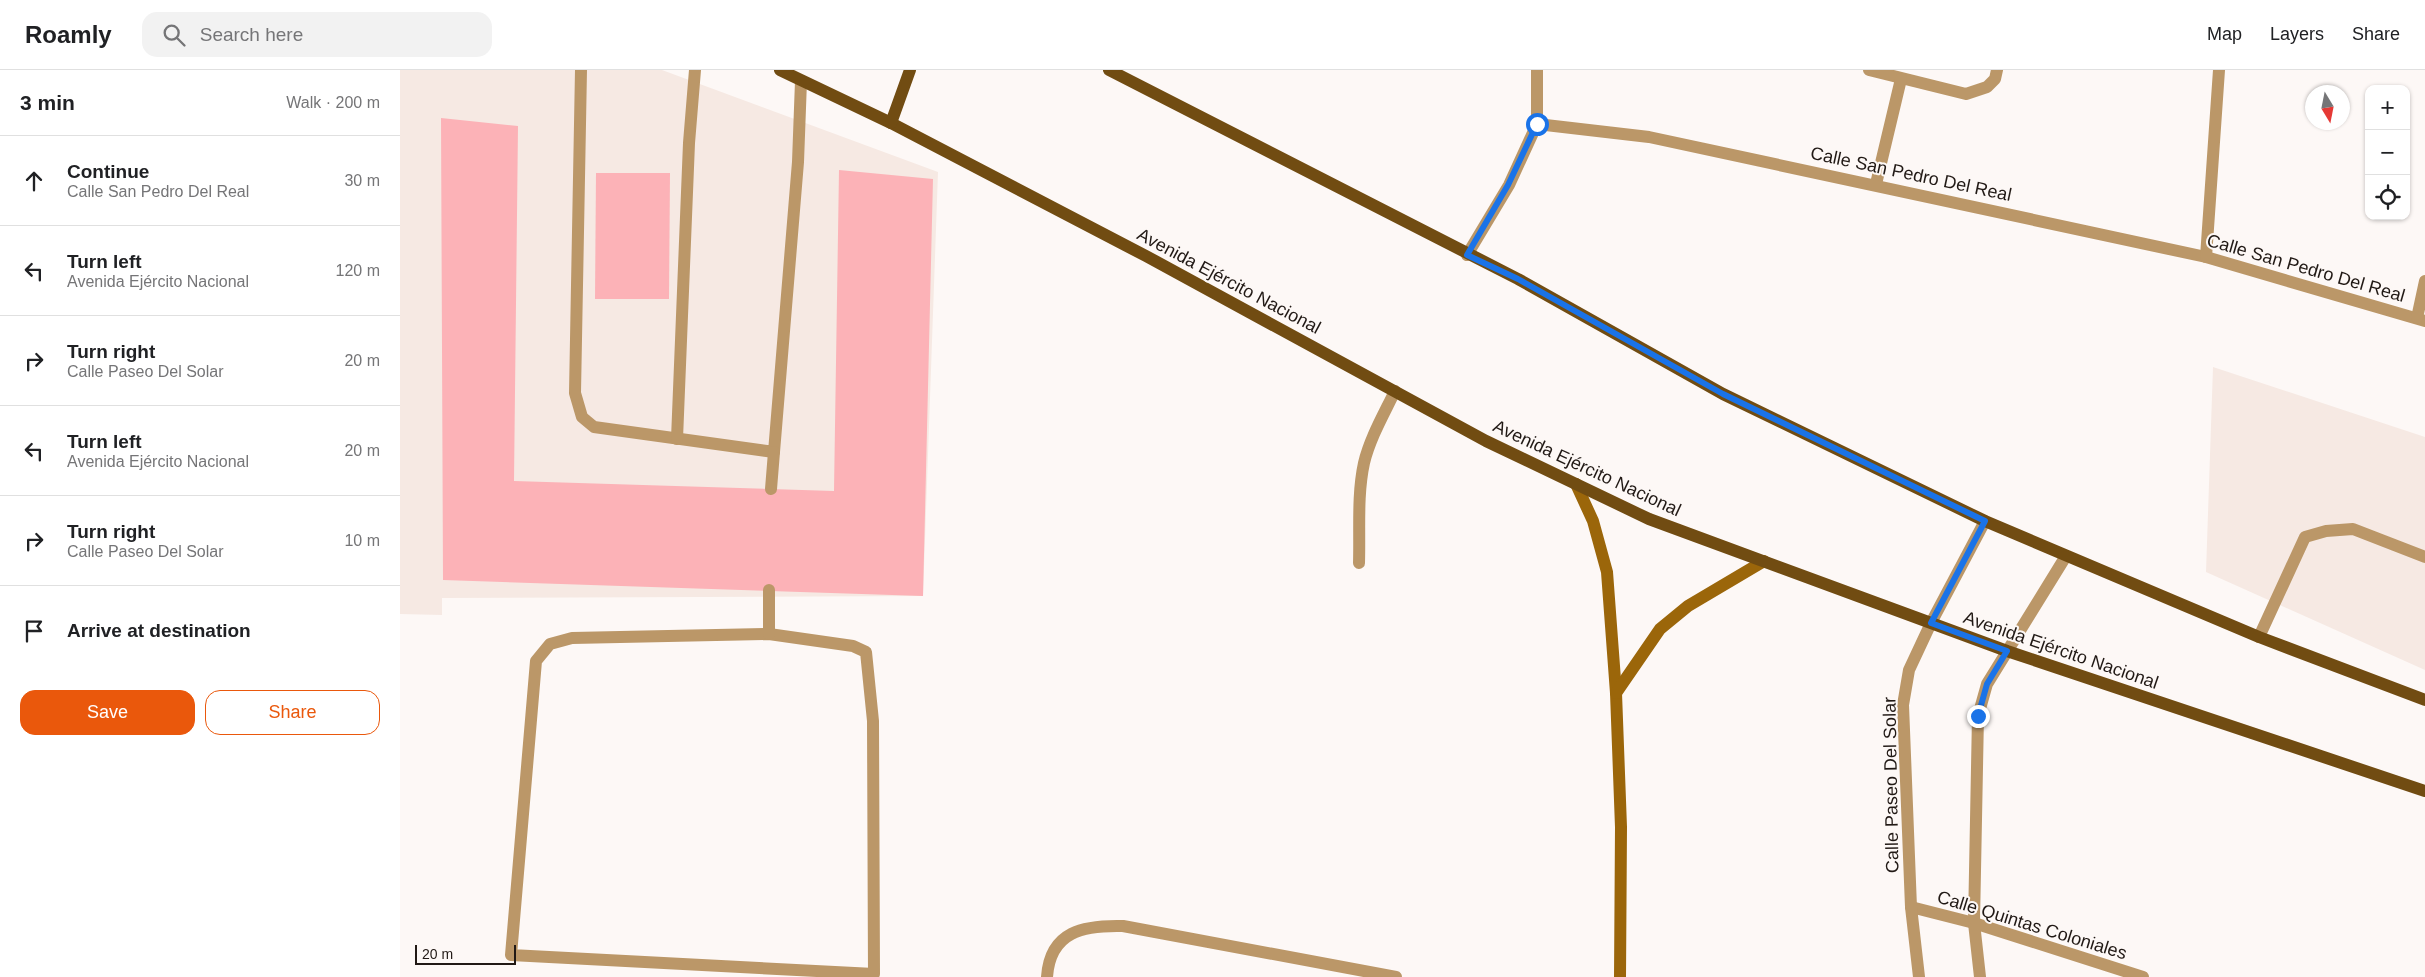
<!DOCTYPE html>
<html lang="en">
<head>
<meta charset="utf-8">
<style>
  :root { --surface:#fff; --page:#f2f2f2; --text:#202124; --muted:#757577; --line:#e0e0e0; --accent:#ea580c }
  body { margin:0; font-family:Helvetica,sans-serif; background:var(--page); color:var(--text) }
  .controls { position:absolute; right:15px; top:15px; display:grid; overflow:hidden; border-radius:10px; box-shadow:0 1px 4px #0004 }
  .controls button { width:45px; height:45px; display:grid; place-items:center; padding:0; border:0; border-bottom:1px solid var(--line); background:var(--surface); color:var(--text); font:25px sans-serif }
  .compass { position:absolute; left:1905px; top:15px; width:45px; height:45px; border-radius:50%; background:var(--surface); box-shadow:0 1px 4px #0004; rotate:170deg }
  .scale { position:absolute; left:15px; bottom:12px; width:101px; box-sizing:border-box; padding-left:5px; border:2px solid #211915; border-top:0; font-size:14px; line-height:18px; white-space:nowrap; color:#211915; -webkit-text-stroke:4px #fdf8f6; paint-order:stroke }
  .stop { position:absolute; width:15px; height:15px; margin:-11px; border:4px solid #1a73e8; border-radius:50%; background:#fff }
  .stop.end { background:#1a73e8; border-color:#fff; box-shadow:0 1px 5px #0008 }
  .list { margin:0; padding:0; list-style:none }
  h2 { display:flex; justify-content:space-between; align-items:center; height:65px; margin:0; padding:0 20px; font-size:21px }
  h2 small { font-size:16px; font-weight:400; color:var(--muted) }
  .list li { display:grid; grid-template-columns:32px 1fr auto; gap:15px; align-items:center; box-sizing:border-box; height:90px; padding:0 20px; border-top:1px solid var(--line) }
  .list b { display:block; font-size:19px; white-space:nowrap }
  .list p { margin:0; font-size:16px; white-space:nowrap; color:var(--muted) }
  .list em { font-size:16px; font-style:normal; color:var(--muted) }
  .actions { display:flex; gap:10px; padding:15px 20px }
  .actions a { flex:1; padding:11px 0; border:1px solid var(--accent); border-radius:15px; text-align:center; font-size:18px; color:var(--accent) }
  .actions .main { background:var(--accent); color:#fff }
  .icon { flex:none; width:28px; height:28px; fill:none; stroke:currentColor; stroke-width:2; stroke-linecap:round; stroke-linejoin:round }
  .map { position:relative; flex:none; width:2025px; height:907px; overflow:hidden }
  header { display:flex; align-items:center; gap:30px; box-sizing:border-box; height:70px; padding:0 25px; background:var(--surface); border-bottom:1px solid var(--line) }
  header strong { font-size:24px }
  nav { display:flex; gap:28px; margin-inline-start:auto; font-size:18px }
  .search { width:350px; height:45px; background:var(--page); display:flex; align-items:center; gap:12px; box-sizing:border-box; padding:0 18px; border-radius:15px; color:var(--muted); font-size:19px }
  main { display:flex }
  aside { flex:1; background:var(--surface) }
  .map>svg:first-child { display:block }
  .built { fill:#f6e9e3 }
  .building { fill:#fcb2b7 }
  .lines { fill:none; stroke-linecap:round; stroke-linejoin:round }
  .lane { stroke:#bb9768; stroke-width:12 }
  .street { stroke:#bb9768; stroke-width:12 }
  .secondary { stroke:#9b660a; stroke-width:12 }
  .primary { stroke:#714c12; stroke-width:12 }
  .route { stroke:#1a73e8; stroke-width:6 }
  .labels { text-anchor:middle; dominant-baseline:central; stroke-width:4; stroke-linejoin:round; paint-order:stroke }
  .street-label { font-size:18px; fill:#211915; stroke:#fdf8f6 }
</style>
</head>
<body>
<header>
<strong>Roamly</strong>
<div class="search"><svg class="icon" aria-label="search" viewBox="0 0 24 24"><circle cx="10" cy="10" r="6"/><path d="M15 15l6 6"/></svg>Search here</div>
<nav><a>Map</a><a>Layers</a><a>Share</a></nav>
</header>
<main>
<aside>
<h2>3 min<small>Walk · 200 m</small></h2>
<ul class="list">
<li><svg class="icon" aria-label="ahead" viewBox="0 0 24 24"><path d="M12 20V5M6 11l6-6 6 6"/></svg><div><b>Continue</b><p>Calle San Pedro Del Real</p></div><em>30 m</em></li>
<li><svg class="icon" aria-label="left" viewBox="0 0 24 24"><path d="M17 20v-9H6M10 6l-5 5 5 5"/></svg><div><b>Turn left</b><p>Avenida Ejército Nacional</p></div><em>120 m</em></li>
<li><svg class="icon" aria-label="right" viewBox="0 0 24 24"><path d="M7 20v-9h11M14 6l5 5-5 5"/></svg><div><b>Turn right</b><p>Calle Paseo Del Solar</p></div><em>20 m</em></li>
<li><svg class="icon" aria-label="left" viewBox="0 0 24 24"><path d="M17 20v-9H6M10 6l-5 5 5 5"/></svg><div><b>Turn left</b><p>Avenida Ejército Nacional</p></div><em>20 m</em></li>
<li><svg class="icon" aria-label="right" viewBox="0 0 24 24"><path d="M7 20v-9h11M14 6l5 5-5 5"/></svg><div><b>Turn right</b><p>Calle Paseo Del Solar</p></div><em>10 m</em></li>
<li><svg class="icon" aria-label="arrive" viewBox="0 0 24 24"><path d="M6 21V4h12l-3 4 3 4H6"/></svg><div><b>Arrive at destination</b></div></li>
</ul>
<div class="actions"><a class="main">Save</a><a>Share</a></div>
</aside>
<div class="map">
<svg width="2025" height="907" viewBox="0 0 2025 907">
  <rect width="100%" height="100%" fill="#fdf8f6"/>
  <!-- built -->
  <g class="built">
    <path d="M0 0H262L538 102 523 526 42 528V545L0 544Z"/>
    <path d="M1813 297 2025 367V600L1806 502Z"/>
  </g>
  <!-- building -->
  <g class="building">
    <path d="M41 48 118 56 114 411 434 421 439 100 533 109 523 526 43 510Z"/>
    <path d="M196 103H270L269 229H195Z"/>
  </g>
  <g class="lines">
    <!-- lane -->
    <g class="lane">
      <path d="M181 0 175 323 182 347 194 357 374 382 398 92 401 11"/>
      <path d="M1137 0V54"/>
      <path d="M1469 0 1566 24 1587 17 1595 9 1597 0"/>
      <path d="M1476 114 1501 9"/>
      <path d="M277 369 289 73 295 0"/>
      <path d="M371 419 374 382"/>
      <path d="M959 493C960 460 957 425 964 393 970 368 984 344 995 321"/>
      <path d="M369 564 453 576 466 582 473 651 474 904 111 885 136 591 150 574 172 568Z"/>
      <path d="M369 564V520"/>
      <path d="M1859 567 1905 467 1926 461 1953 459 2025 487"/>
    </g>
    <!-- street -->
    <g class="street">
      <path d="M1067 185 1109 115 1137 54 1249 67 1806 187 2025 251"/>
      <path d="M1806 187 1819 0"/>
      <path d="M2017 248 2025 211"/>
      <path d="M1511 837 1574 853 1743 907"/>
      <path d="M647 907C650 861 684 855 723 856L996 907"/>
      <path d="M1519 907 1511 837 1503 635 1509 600 1531 553 1585 451"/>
      <path d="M1580 907 1574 853 1578 646 1587 614 1666 486"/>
    </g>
    <!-- secondary -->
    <g class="secondary">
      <path d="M1176 414 1193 451 1207 502 1216 623 1221 757 1220 907"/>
      <path d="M1216 623 1260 559 1288 536 1364 491"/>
    </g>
    <!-- primary -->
    <g class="primary">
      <path d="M380 0 491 53 746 186 1086 371 1249 449 1607 581 2025 721"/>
      <path d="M709 0 1118 209 1323 324 1585 451 1859 567 2025 630"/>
      <path d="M491 53 510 0"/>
    </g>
  </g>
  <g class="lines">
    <!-- route -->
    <path class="route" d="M1137 54 1108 115 1067 185 1118 209 1323 324 1585 451 1531 553 1607 581 1587 614 1578 646"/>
  </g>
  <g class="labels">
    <!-- street labels -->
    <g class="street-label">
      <text transform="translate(1511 104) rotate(12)">Calle San Pedro Del Real</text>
      <text transform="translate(1906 198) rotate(16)">Calle San Pedro Del Real</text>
      <text transform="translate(829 211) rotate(28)">Avenida Ejército Nacional</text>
      <text transform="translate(1187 398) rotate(25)">Avenida Ejército Nacional</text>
      <text transform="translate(1661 580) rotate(19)">Avenida Ejército Nacional</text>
      <text transform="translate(1491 715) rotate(-91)">Calle Paseo Del Solar</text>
      <text transform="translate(1632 855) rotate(17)">Calle Quintas Coloniales</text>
    </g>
  </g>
</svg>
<div class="controls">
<button>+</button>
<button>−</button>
<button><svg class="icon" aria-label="locate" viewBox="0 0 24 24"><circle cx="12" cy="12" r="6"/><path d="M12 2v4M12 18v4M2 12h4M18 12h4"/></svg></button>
</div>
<svg class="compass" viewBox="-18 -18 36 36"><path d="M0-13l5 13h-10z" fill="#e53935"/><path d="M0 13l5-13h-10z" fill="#757577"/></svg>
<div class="scale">20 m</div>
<div class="stop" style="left:1137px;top:54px"></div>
<div class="stop end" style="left:1578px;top:646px"></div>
</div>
</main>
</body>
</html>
